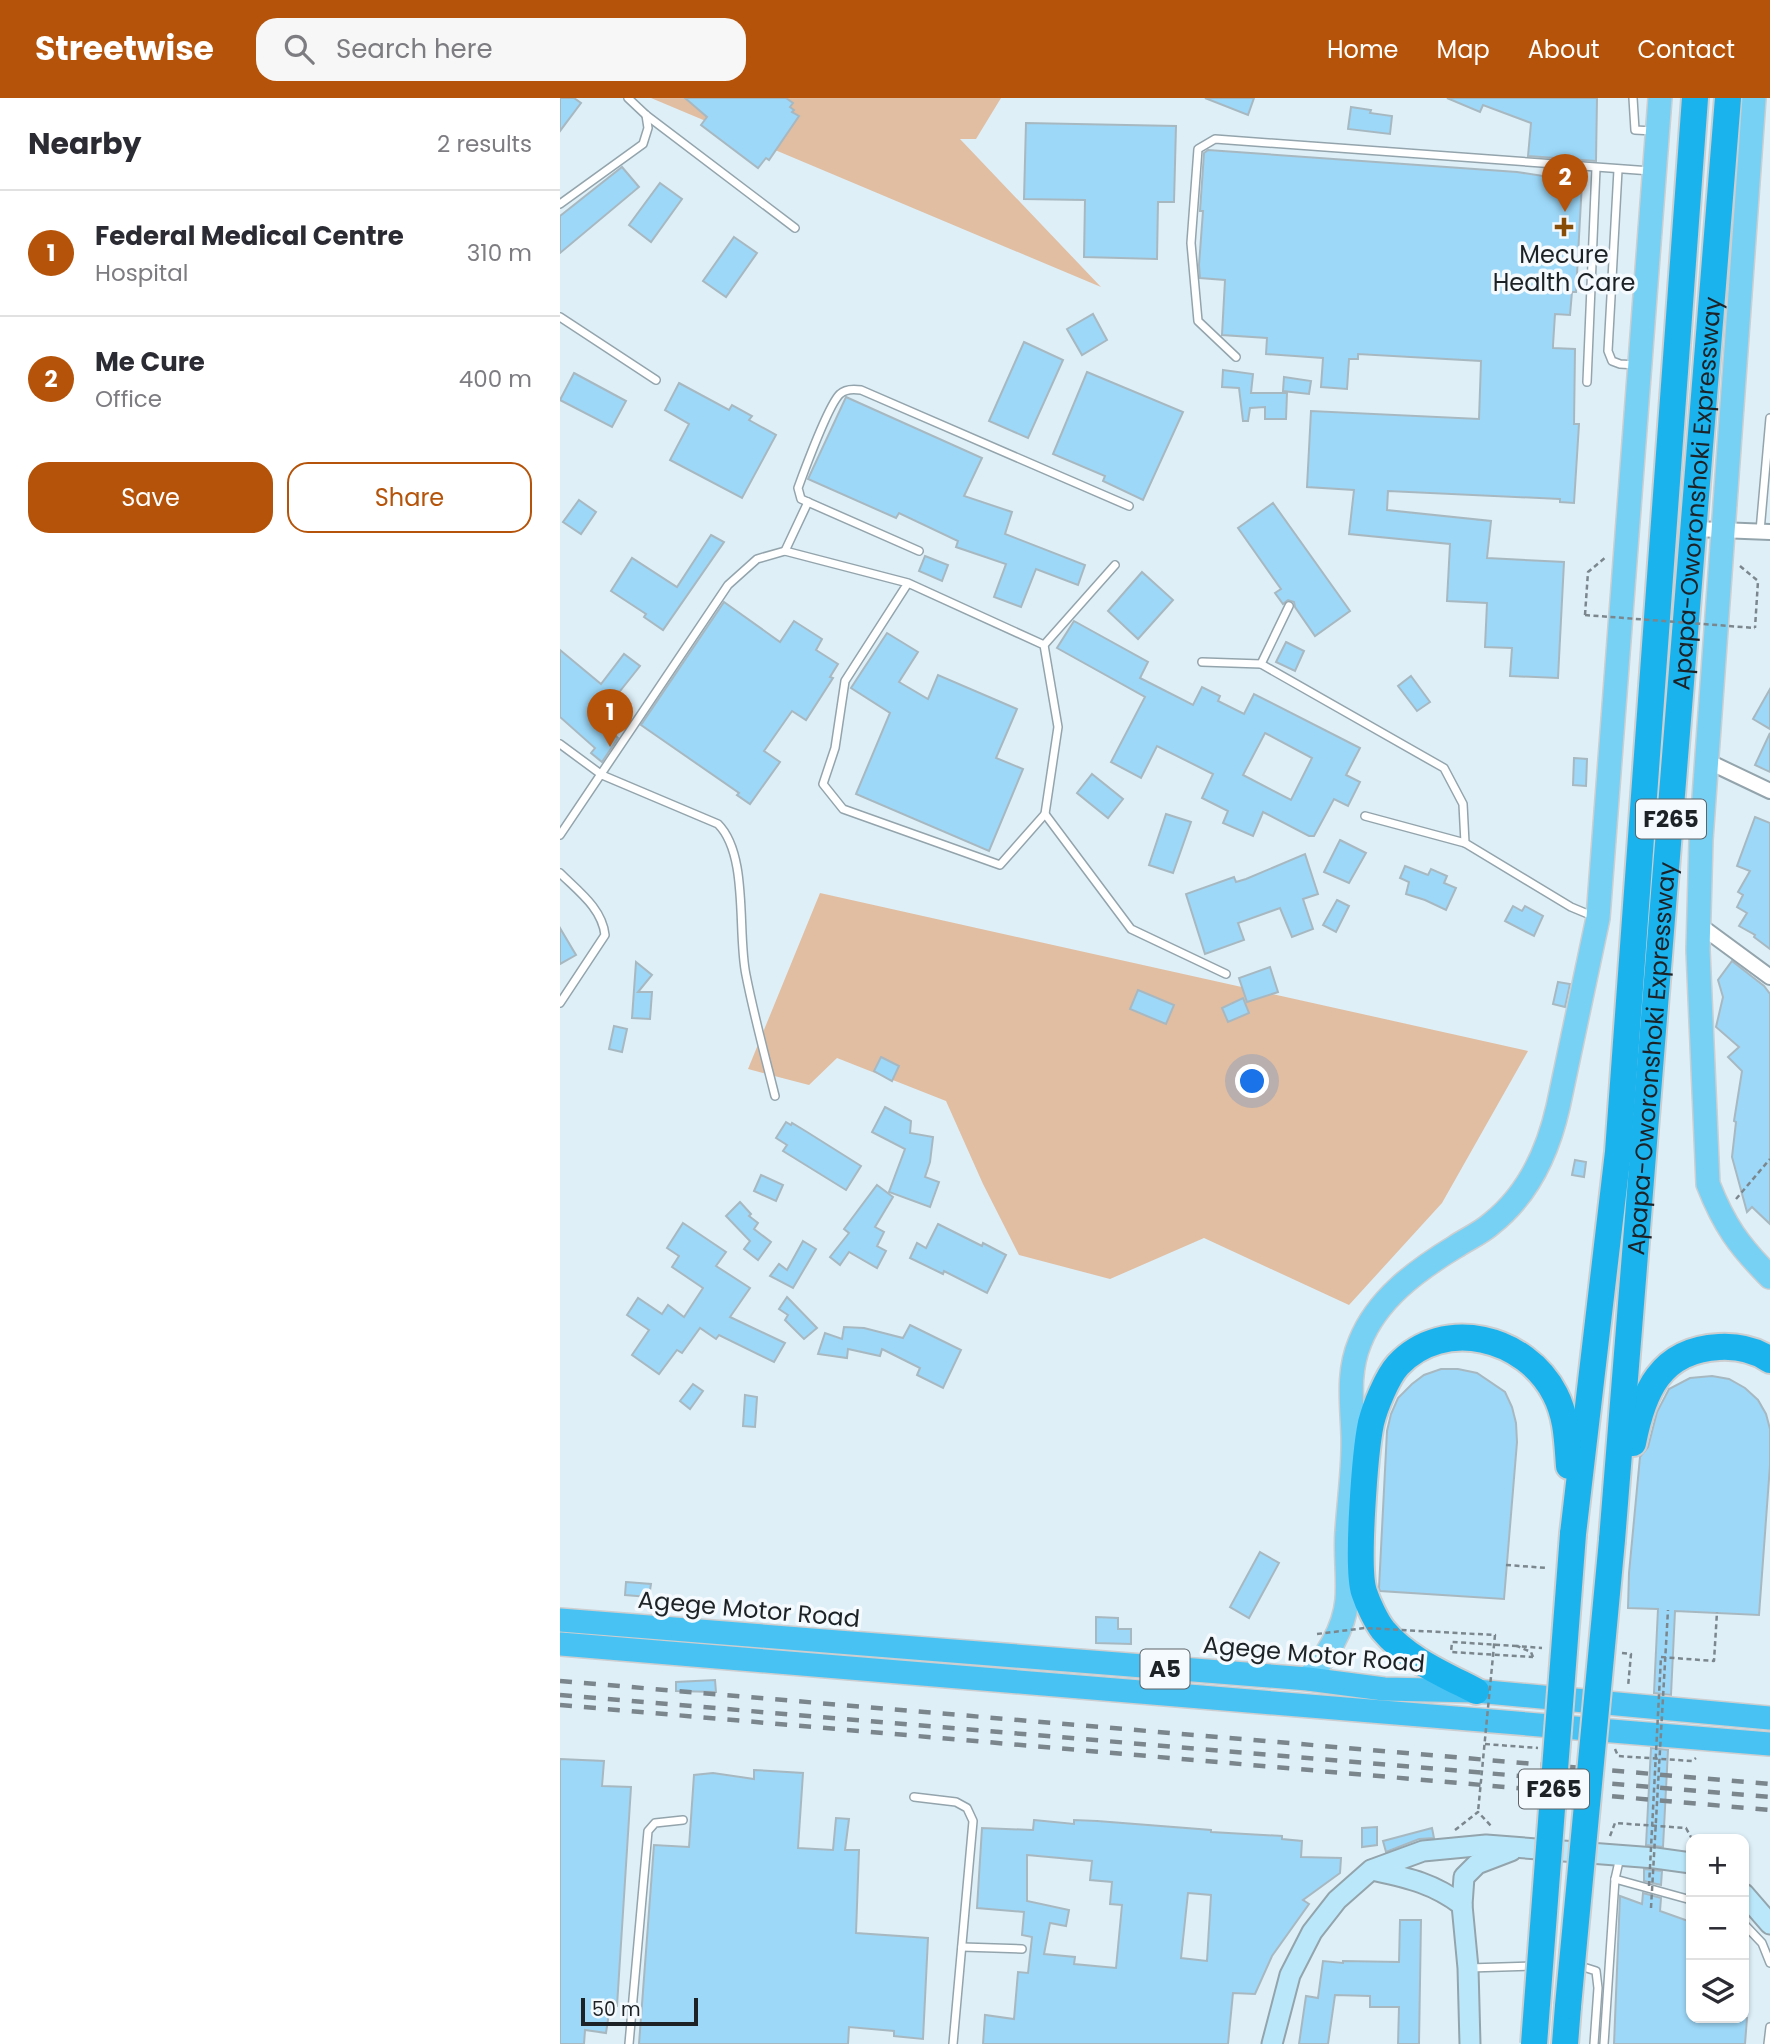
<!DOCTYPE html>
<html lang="en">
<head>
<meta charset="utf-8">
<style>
  :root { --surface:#fff; --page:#f7f7f7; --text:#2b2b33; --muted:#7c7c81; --line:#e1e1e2; --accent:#b45309 }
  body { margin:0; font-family:Poppins,sans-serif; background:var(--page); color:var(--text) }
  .controls { position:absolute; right:21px; bottom:21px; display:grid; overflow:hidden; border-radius:14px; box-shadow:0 2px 5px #0004 }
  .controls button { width:63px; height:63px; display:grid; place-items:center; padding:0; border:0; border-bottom:2px solid var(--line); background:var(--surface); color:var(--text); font:35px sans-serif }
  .scale { position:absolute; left:21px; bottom:18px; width:117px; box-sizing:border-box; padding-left:7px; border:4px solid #1c2226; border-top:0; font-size:19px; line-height:24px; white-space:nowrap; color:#1c2226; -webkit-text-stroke:5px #f4fafe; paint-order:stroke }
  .you { position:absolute; left:693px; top:984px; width:24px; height:24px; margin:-18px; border:5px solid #fff; border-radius:50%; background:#1a73e8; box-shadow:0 0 0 10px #1a73e833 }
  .badge { display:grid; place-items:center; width:46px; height:46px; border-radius:50%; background:var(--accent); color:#fff; font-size:23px; font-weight:700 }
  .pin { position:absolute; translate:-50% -58px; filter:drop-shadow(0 2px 4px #0008) }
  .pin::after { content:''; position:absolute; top:37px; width:24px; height:21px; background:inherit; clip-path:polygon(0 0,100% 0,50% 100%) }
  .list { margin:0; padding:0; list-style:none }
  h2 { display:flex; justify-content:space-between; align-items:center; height:91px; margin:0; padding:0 28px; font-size:30px }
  h2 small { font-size:23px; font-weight:400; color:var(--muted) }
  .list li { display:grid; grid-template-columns:46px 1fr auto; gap:21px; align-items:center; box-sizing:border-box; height:126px; padding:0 28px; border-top:2px solid var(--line) }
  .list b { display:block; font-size:26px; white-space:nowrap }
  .list p { margin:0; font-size:23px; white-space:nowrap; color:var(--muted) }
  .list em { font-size:23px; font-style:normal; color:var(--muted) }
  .actions { display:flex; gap:14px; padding:21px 28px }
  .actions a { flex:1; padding:16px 0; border:2px solid var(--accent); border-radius:21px; text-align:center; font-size:24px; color:var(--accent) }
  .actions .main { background:var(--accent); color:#fff }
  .icon { flex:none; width:38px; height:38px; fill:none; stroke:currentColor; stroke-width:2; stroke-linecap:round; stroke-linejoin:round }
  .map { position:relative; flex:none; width:1210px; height:1946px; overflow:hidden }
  header { display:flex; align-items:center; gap:42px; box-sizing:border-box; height:98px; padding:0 35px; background:var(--accent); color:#fff }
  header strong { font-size:33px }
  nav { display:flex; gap:38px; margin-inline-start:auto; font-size:24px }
  .search { width:490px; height:63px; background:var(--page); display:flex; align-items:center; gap:18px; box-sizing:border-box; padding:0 24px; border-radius:21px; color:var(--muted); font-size:26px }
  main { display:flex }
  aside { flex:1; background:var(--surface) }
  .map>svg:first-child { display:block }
  .green { fill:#e1bea1 }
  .building { fill:#9dd8f8; stroke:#a8b8c1; stroke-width:2; fill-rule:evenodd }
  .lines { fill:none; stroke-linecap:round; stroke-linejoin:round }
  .service-casing { stroke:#94a4ac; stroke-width:10 }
  .minor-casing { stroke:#94a4ac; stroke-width:18 }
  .secondary-casing { stroke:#94a4ac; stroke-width:23 }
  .primary-casing { stroke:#cdcecf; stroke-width:26 }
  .trunk-casing { stroke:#cdcecf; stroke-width:26 }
  .motorway-casing { stroke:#cdcecf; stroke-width:30 }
  .path { stroke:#7b878d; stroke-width:2.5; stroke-dasharray:5 3.5; stroke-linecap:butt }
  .service { stroke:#fff; stroke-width:7 }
  .minor { stroke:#fff; stroke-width:14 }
  .secondary { stroke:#bae8fa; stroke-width:19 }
  .primary { stroke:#76d1f5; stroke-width:23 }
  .trunk { stroke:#48c2f2; stroke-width:23 }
  .motorway { stroke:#1ab3ee; stroke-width:26 }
  .rail { stroke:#7a858c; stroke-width:4.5; stroke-dasharray:12 12; stroke-linecap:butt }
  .motorway-bridge-casing { stroke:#cdcecf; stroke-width:30; stroke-linecap:butt }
  .path-bridge { stroke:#7b878d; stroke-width:2.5; stroke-dasharray:5 3.5; stroke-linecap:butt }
  .motorway-bridge { stroke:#1ab3ee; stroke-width:26 }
  .poi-dot { fill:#884d07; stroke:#f4fafe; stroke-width:2.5 }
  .labels { text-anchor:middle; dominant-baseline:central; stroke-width:7; stroke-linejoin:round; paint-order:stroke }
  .shield { fill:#f4fafe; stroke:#5d6367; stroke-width:2 }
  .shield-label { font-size:23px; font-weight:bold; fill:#1c2226 }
  .poi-label { font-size:24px; fill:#1c2226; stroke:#f4fafe }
  .street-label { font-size:24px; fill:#1c2226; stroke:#f4fafe }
</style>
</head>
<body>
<header>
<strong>Streetwise</strong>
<div class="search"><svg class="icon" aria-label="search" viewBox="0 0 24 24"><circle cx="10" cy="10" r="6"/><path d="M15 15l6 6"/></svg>Search here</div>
<nav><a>Home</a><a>Map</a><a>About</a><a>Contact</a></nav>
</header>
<main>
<aside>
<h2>Nearby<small>2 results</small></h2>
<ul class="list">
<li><span class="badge">1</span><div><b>Federal Medical Centre</b><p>Hospital</p></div><em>310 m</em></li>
<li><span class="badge">2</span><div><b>Me Cure</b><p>Office</p></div><em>400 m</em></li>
</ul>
<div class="actions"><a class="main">Save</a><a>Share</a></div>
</aside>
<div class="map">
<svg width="1210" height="1946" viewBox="0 0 1210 1946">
  <rect width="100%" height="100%" fill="#deeff8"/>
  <!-- green -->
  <g class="green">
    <path d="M91 0H441L416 41H400L541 189Z"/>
    <path d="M260 795 968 953 882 1105 789 1207 644 1140 550 1181 459 1157 423 1086 386 1003 277 960 249 987 188 971Z"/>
  </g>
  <!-- building -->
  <g class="building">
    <path d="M0 0H14L21 5 0 33Z"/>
    <path d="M125 0H226L233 5 230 9 234 12 232 14 239 18 209 62 206 60 198 70 141 27 147 19Z"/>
    <path d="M645 0H694L688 17Z"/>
    <path d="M887 0H1037L1036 63 968 58 971 25 923 7 920 14Z"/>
    <path d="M791 9 811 12 810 15 832 18 830 36 788 31Z"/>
    <path d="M466 25 616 28 614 104H598L597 161 524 159 525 102 464 101Z"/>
    <path d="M648 52 957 74 1022 84 1016 194H1012L1010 217 995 216 993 247V250L1015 251 1014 326H1019L1014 405 1000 404V401L828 393 827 412 931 423 927 460 1004 464 998 580 950 578 952 550 925 549 927 505 887 503 890 446 789 436 794 392 747 389 751 313 919 321 921 263 798 256V261H789L787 291 761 289 763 260 706 256 707 240 662 237 665 182 640 180 639 167 643 113H640L644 55Z"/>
    <path d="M62 69 79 89 0 155V118Z"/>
    <path d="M100 85 122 101 91 144 69 127Z"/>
    <path d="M174 139 197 155 166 199 143 183Z"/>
    <path d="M533 216 547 242 522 257 507 231Z"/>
    <path d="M464 244 503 262 468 340 429 323Z"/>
    <path d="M663 272 693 276 691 295H727L726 321H705V309L690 310 688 323H683L679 290 662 289Z"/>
    <path d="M527 274 623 314 583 402 543 383 545 378 493 356Z"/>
    <path d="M14 275 66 303 52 329 0 302Z"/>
    <path d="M724 279 751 283 749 296 723 293Z"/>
    <path d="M119 285 169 312 172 307 192 318 189 322 216 337 182 400 110 362 129 326 105 312Z"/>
    <path d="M286 299 422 360 404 398 452 414 445 436 525 467 518 487 476 471 461 509 434 499 446 466 396 449 398 443 339 415 336 420 248 381Z"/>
    <path d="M19 402 36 414 21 436 3 424Z"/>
    <path d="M713 405 790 513 755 538 735 509 734 504 728 502 723 506 715 495 721 491 678 430Z"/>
    <path d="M151 437 164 444 103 532 84 519 86 516 51 493 72 460 117 489Z"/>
    <path d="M365 458 388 467 382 483 359 473Z"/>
    <path d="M582 474 613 502 578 541 548 513Z"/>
    <path d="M164 504 220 544 234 523 262 541 256 552 278 566 270 579 273 580 246 622 232 613 204 653 220 664 190 706 177 697 179 695 81 627Z"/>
    <path d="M514 523 588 564 580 580 633 607 642 589 660 598 658 603 684 616 694 596 800 650 786 677 800 684 788 708 774 701 754 738H749L703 714 693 738 663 725 668 713 642 700 653 676 597 648 581 680 551 664 585 599 497 550ZM705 635 752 660 731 702 683 677Z"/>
    <path d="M327 535 358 554 339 584 368 601 378 577 457 611 436 660 463 671 429 753 296 696 330 615 291 590Z"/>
    <path d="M726 544 744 553 735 573 716 564Z"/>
    <path d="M0 552 41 586 64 556 80 568 37 622 58 640 42 664 31 655 35 650 0 619Z"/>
    <path d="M851 578 870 604 857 613 838 588Z"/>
    <path d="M1210 591V631L1193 621Z"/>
    <path d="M1210 635V674L1195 667Z"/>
    <path d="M1014 660 1027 661 1026 688 1013 687Z"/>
    <path d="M532 676 563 701 548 720 517 695Z"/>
    <path d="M606 716 631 724 613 775 589 767Z"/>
    <path d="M1195 719 1210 725V851L1194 839 1195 837 1179 828 1187 815 1177 809 1183 797 1178 794 1190 773 1177 768Z"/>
    <path d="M780 742 806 755 789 785 764 774Z"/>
    <path d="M745 756 758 796 743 801 753 831 732 839 720 810 678 825 684 842 645 856 626 796 674 779 676 784 686 781Z"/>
    <path d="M845 768 868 777 871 771 887 778 884 785 896 790 886 812 865 802 846 796 849 784 840 780Z"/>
    <path d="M777 802 789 808 776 834 763 827Z"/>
    <path d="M953 808 962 813 965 808 983 818 974 838 945 823Z"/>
    <path d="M0 830 16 857 0 866Z"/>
    <path d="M1172 863 1204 888 1210 896V1126L1192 1109 1187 1114 1172 1059 1176 1024 1174 1023 1182 973 1168 959 1179 949 1156 929 1163 899 1158 882Z"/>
    <path d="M76 864 92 877 78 894H92L90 921 72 920Z"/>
    <path d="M710 869 718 894 687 904 679 880Z"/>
    <path d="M998 884 1010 886 1005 909 993 906Z"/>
    <path d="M578 892 614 907 606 926 570 911Z"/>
    <path d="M683 900 689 915 668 924 662 910Z"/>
    <path d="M54 928 67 931 62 954 49 951Z"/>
    <path d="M321 959 339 968 332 983 314 973Z"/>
    <path d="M325 1009 351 1023 350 1035 373 1039 370 1064 365 1079 379 1084 370 1109 329 1094 345 1051 312 1034Z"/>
    <path d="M226 1024 231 1027 232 1025 247 1034 301 1068 286 1092 223 1053 227 1047 216 1040Z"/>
    <path d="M1015 1062 1026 1064 1024 1079 1012 1077Z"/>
    <path d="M201 1077 223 1087 216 1103 194 1093Z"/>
    <path d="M317 1087 333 1099 315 1129 324 1134 317 1148 326 1153 317 1170 289 1154 280 1167 270 1159 289 1135 284 1131Z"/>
    <path d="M180 1104 191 1116 189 1118 198 1125 194 1131 211 1144 198 1162 184 1151 190 1143 166 1118Z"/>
    <path d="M123 1125 166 1154 156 1168 190 1190 170 1219 225 1245 214 1264 159 1237 156 1241 140 1230 122 1255 117 1252 99 1276 72 1257 89 1232 67 1217 78 1200 102 1216 108 1207 124 1219 143 1190 112 1169 119 1158 107 1150Z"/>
    <path d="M378 1126 422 1148 423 1145 446 1157 427 1195 384 1173 383 1176 350 1160 357 1145 366 1150Z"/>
    <path d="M243 1143 256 1151 233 1190 210 1178 219 1166 227 1172Z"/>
    <path d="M227 1199 257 1230 244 1241 225 1222 228 1217 219 1211Z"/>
    <path d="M350 1227 401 1252 383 1290 357 1277 360 1270 322 1251 320 1258 288 1251 287 1260 258 1256 265 1235 282 1241 284 1229 304 1230 343 1240Z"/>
    <path d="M881 1271H898L917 1275 945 1294 952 1309 956 1325 957 1344 944 1501 820 1493 819 1490 827 1333 831 1316 838 1300 852 1286 864 1277Z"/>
    <path d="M1152 1278 1169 1281 1185 1290 1198 1302 1206 1316 1210 1331V1367L1199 1517 1115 1513 1111 1597 1094 1595 1098 1511 1068 1510 1069 1475 1080 1359 1088 1349 1097 1314 1109 1291 1130 1280Z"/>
    <path d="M133 1286 143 1293 130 1311 120 1303Z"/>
    <path d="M185 1297 197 1299 195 1329 183 1328Z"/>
    <path d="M700 1454 719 1465 689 1520 670 1509Z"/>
    <path d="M66 1484 91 1486 89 1499 65 1497Z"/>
    <path d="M536 1519 558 1520V1531H571V1546L536 1545Z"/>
    <path d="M155 1582 156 1594 116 1593V1584Z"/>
    <path d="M1091 1650 1108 1652 1103 1749 1086 1747Z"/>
    <path d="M0 1661 44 1663 42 1688 71 1689 57 1908H50L46 1935 25 1932 24 1946H0Z"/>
    <path d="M194 1672 243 1675 238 1750 273 1752 276 1720 289 1721 285 1752H299L296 1835 368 1840 363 1941 334 1938V1933L289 1929 288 1946H79L94 1747 129 1749 134 1677 153 1675 194 1681Z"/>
    <path d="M474 1722 514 1726V1722L537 1723 651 1732V1734L722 1738V1741L742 1743 741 1759 781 1760 780 1775 743 1802 749 1806 712 1858 695 1896 673 1895 668 1946H423L425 1917 454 1921 458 1874 468 1875 472 1839 462 1837 464 1814 417 1810 422 1730 473 1732ZM467 1757 532 1763 530 1782 552 1784 550 1806 562 1807 556 1870 514 1866 515 1859 484 1856 490 1825 506 1828 509 1812 467 1803ZM628 1795 651 1797 647 1863 621 1860Z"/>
    <path d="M817 1729V1747L802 1749V1730Z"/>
    <path d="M872 1730 874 1740 859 1741 826 1754 823 1743Z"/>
    <path d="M1084 1771 1102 1773 1101 1787 1084 1783Z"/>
    <path d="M1083 1795 1101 1800 1100 1813 1131 1824V1920H1187L1185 1946H1054L1060 1798 1082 1806Z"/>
    <path d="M840 1822H861L859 1946H838L839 1909H810V1898L775 1897 768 1946H739L746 1898 758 1900 763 1863 783 1865V1863L839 1864Z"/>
  </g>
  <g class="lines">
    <!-- service casing -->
    <g class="service-casing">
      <g id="service">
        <path d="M68 0 86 17 235 130"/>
        <path d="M1073 0 1075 32 1093 33"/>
        <path d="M1058 72 1048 253 1052 263 1060 266 1076 267"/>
        <path d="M0 106 83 46 88 30 86 17"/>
        <path d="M0 219 96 282"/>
        <path d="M676 259 638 223 631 145 638 51 655 41 1091 73"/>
        <path d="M1027 284 1036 70"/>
        <path d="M1200 433 1210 320"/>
        <path d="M225 453 248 404"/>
        <path d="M359 453 241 401 238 390 242 379C248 363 270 305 280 296 285 291 294 291 301 292L569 408"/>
        <path d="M484 547 555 467"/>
        <path d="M642 564 701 566 884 670 903 706 905 745 1011 809 1035 819"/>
        <path d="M701 566 729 508"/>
        <path d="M0 646 42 677 158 726C189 757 177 835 186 877 194 918 205 958 215 998"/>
        <path d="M485 716 571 831 666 876"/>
        <path d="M805 718 905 745"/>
        <path d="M0 737 168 487 197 461 225 453 348 485 484 547 498 629 485 716 440 767 283 711 263 686 275 650 285 583 348 485"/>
        <path d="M0 775C18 793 42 810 45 837L0 905"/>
        <path d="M354 1699 396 1704 407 1710 413 1723 393 1946"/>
        <path d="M1055 1781 1131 1802"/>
        <path d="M1184 1826 1202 1845 1210 1865"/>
        <path d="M402 1849 462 1851"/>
        <path d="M1017 1867 1036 1873 1038 1890 1034 1946"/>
        <path d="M909 1870 974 1868"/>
        <path d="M69 1946 88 1733 95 1725 123 1722"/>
        <path d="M1044 1946 1055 1781 1060 1759"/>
        <path d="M1208 1946 1210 1929"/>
      </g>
    </g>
    <!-- minor casing -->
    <g class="minor-casing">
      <g id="minor">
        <path d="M1135 431 1210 434"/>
        <path d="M1147 663 1210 693"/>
        <path d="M1138 826 1210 879"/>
      </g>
    </g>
    <!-- secondary casing -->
    <g class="secondary-casing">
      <g id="secondary">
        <path d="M812 1772C848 1780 873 1785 902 1807L908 1870 910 1946"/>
        <path d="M1184 1796 1210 1826"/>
        <path d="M902 1807 904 1779 917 1766 951 1753"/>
        <path d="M712 1946 730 1877 752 1834 777 1802 811 1772 863 1753 926 1747 1095 1760 1131 1765"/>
      </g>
    </g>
    <!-- primary casing -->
    <g class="primary-casing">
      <g id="primary">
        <path d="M1194 0 1141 742 1138 852 1148 1086C1164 1127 1179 1148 1210 1179"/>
        <path d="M748 1581C766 1558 784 1533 787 1502 789 1479 785 1456 787 1433 789 1402 794 1369 793 1338 792 1305 787 1275 800 1244 817 1201 857 1172 895 1149 907 1141 921 1135 931 1126 968 1097 988 1053 998 1009L1038 820 1100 0"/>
      </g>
    </g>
    <!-- trunk casing -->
    <g class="trunk-casing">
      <g id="trunk">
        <path d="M0 1522 748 1581 824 1591 916 1593 1210 1620"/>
        <path d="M0 1546 1210 1646"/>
      </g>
    </g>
    <!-- motorway casing -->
    <g class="motorway-casing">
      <g id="motorway">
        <path d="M1073 1345C1083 1294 1100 1252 1159 1249 1178 1248 1194 1251 1210 1262"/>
        <path d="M1013 1436 1058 1054 1135 0"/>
        <path id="s1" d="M1052 1442 1168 0"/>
        <path d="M916 1593C883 1576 847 1561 823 1532 816 1523 808 1506 804 1494 796 1469 805 1354 811 1325 815 1309 827 1279 838 1267 884 1218 966 1239 995 1296 1007 1319 1007 1343 1009 1368"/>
        <path d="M1005 1946 1008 1908"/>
      </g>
    </g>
    <!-- path -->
    <g class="path">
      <path d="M1180 468 1198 483 1195 530"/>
      <path d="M1025 517 1028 474 1046 459"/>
      <path d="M1176 1101 1210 1061"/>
      <path d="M957 1548 892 1544 891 1554 973 1559"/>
      <path d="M1062 1555 1071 1556 1068 1589"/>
      <path d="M973 1559 971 1554 957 1548 982 1550"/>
      <path d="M1101 1559 1154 1563 1157 1514"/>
      <path d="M925 1646 978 1650"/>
      <path d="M1055 1651 1058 1658 1132 1663 1136 1660"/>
      <path d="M895 1732 918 1714 932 1729"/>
      <path d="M1050 1738 1055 1725 1126 1730 1132 1741"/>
    </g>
    <!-- service -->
    <use href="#service" class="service"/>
    <!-- minor -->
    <use href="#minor" class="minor"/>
    <!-- secondary -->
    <use href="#secondary" class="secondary"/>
    <!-- primary -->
    <use href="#primary" class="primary"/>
    <!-- trunk -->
    <use href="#trunk" class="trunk"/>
    <!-- motorway -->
    <use href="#motorway" class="motorway"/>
    <!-- rail -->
    <g class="rail">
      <path d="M0 1583 1210 1686"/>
      <path d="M0 1597 1210 1699"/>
      <path d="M0 1607 1210 1712"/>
    </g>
    <!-- motorway-bridge casing -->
    <g class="motorway-bridge-casing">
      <g id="motorway-bridge">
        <path d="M1008 1908 1052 1442"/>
        <path d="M974 1946 1013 1436"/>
      </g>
    </g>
    <!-- path-bridge -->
    <g class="path-bridge">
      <path d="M1025 517 1195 530"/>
      <path d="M946 1467 988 1470"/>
      <path d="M757 1536 805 1530 935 1537 918 1714"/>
      <path d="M1089 1788 1101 1559"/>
      <path d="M1091 1810 1108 1512"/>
    </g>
    <!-- motorway-bridge -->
    <use href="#motorway-bridge" class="motorway-bridge"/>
  </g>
  <!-- markers -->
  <path class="poi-dot" d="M1000.5 118.5h7v7h7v7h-7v7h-7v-7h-7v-7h7z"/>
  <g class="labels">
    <!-- shield labels -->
    <g class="shield">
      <rect x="1076" y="701.5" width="70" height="39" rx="5"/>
      <rect x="580.5" y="1551.5" width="49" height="39" rx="5"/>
      <rect x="959" y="1671.5" width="70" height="39" rx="5"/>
    </g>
    <g class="shield-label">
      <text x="1111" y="721">F265</text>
      <text x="605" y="1571">A5</text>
      <text x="994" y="1691">F265</text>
    </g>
    <!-- poi labels -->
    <g class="poi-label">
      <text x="1004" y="156">Mecure<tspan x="1004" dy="28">Health Care</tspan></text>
    </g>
    <!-- street labels -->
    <g class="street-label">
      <text stroke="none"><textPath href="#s1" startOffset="1050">Apapa-Oworonshoki Expressway</textPath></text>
      <text stroke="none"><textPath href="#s1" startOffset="483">Apapa-Oworonshoki Expressway</textPath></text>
      <text transform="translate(189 1511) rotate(5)">Agege Motor Road</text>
      <text transform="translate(754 1556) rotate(5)">Agege Motor Road</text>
    </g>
  </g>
</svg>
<div class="controls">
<button>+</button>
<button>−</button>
<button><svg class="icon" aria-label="layers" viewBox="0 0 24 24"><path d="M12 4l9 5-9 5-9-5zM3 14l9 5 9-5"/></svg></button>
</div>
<div class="scale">50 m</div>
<div class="you"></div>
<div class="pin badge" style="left:50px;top:649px">1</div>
<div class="pin badge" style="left:1005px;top:114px">2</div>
</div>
</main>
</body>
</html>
